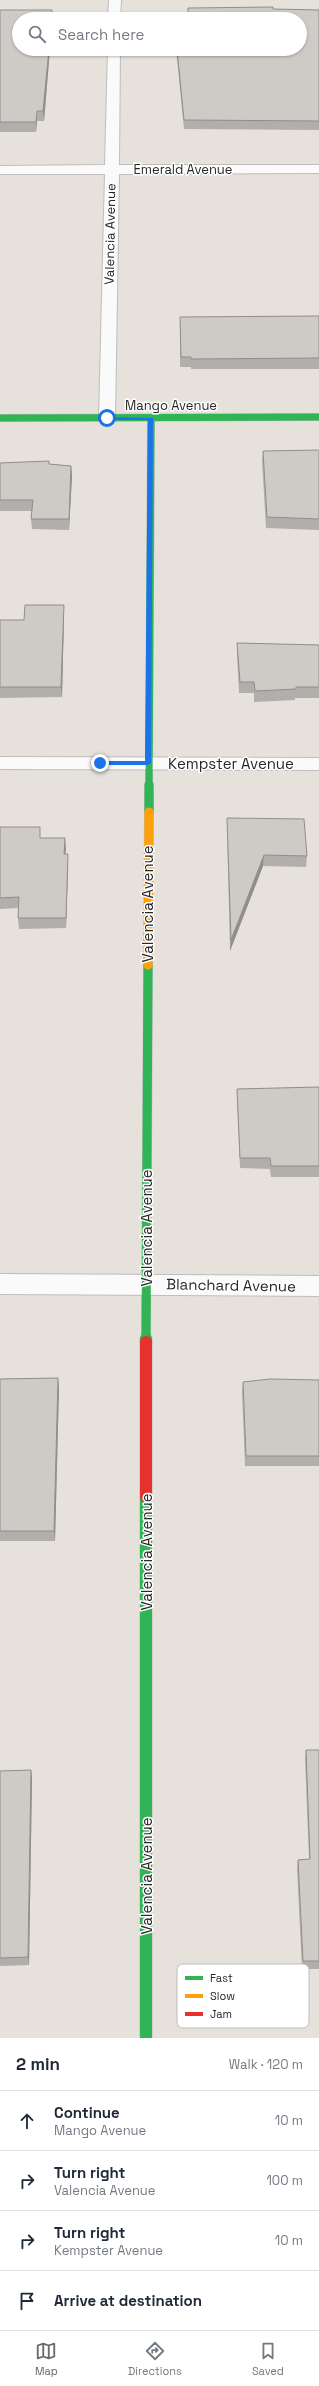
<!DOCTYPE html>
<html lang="en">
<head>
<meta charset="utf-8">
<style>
  :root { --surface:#fff; --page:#f6f6f7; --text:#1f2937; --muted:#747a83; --line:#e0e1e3; --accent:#6a6866 }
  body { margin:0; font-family:"Space Grotesk",sans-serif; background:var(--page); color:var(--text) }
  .stop { position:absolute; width:12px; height:12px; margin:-9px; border:3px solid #1a73e8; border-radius:50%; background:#fff }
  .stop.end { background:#1a73e8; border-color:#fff; box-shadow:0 1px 4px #0008 }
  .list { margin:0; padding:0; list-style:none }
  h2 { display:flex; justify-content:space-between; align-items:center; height:52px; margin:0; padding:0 16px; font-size:17px }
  h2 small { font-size:13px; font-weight:400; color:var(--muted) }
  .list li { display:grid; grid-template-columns:26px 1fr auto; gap:12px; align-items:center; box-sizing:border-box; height:60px; padding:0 16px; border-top:1px solid var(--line) }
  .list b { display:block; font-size:15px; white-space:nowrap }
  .list p { margin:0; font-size:13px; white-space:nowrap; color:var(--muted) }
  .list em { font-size:13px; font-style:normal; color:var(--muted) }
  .icon { flex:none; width:22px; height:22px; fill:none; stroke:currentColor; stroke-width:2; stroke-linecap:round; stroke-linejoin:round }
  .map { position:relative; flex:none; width:319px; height:2038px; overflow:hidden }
  .search { position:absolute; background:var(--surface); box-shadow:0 1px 3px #0004; left:12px; right:12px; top:12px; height:44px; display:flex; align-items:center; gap:10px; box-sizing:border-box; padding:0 14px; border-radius:22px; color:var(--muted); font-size:15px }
  .sheet { height:292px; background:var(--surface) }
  nav { display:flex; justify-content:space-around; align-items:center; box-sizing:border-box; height:56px; border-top:1px solid var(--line); background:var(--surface); font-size:11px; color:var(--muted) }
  nav a { display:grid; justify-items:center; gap:2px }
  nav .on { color:var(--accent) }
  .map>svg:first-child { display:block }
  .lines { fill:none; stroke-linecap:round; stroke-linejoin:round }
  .street-casing { stroke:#bfbdbd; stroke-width:2 }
  .fast-far2-casing { stroke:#bfbdbd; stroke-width:8 }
  .fast-far1-casing { stroke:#bfbdbd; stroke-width:10 }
  .fast-casing { stroke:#bfbdbd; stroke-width:13 }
  .slow-casing { stroke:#bfbdbd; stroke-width:10 }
  .jam-casing { stroke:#bfbdbd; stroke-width:13 }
  .street { fill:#fbfafa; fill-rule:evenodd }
  .fast-far2 { stroke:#30b455; stroke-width:7 }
  .fast-far1 { stroke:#30b455; stroke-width:9 }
  .fast { stroke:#30b455; stroke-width:12 }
  .slow { stroke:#ff9f0a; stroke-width:9 }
  .jam { stroke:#e5322d; stroke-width:12 }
  .wall { fill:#b1afab }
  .shaded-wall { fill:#908e8b }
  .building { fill:#cecbc7; stroke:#908e8b }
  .route { fill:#1a73e8 }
  .labels { text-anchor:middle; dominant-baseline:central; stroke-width:3; stroke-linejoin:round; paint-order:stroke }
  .far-street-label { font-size:13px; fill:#272727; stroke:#fff }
  .street-label { font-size:15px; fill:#272727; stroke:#fff }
  .key { fill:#fff; stroke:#bebebe; stroke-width:1 }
  .key-label { font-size:11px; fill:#272727 }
</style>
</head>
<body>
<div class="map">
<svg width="319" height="2038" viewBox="0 0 319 2038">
  <rect width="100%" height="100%" fill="#e6e1db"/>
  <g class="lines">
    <!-- street casing -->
    <g class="street-casing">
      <g id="street">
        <path d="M109 0H121L120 19H108Z"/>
        <path d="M108 49H120L119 165H319V173L119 174 115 418 113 421H101L99 418 105 174H0V166L105 165Z"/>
        <path d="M0 757 319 758V770L0 769Z"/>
        <path d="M0 1274 319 1276V1296L0 1294Z"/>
      </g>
    </g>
    <!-- fast-far2 casing -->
    <g class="fast-far2-casing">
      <g id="fast-far2">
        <path d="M0 418 319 417"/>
        <path d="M149 786 151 418"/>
      </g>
    </g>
    <!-- fast-far1 casing -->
    <g class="fast-far1-casing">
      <g id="fast-far1">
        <path d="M149 812V785"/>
        <path d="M146 1340 148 965"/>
      </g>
    </g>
    <!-- fast casing -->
    <g class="fast-casing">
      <g id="fast">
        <path d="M146 1342V1339"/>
        <path d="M146 1497V2038"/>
      </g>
    </g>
    <!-- slow casing -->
    <g class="slow-casing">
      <path id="slow" d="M148 965 149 812"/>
    </g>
    <!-- jam casing -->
    <g class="jam-casing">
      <path id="jam" d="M146 1342V1497"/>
    </g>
    <!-- street -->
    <use href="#street" class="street"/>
    <!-- fast-far2 -->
    <use href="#fast-far2" class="fast-far2"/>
    <!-- fast-far1 -->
    <use href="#fast-far1" class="fast-far1"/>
    <!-- fast -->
    <use href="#fast" class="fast"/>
    <!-- slow -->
    <use href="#slow" class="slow"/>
    <!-- jam -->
    <use href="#jam" class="jam"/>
  </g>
  <!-- wall -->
  <g class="wall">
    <path d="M188 8 319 10V130L184 129 176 49H300V19H174V14H188Z"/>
    <path d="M0 10H52V19H19L50 49 44 121H37L36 132H0Z"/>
    <path d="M319 316V369H191V367H180V317Z"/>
    <path d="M263 451H319V530L266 528 262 461Z"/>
    <path d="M0 463 49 464 71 466 72 476 69 530 32 529 31 519 32 511H0Z"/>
    <path d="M64 605V615L62 697 0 698V620H24Z"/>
    <path d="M237 643 319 645V698H295V700L254 702V693H239L237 654Z"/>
    <path d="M227 818 307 856 306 867 263 866 230 951 227 828Z"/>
    <path d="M0 827 41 838 66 849 65 854 68 865 66 928 19 929 18 918V908L0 909Z"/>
    <path d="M319 1087V1177H271L270 1169 240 1168 237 1100V1089Z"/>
    <path d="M58 1378 59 1388 55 1541H0V1379Z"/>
    <path d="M319 1380V1466H245L242 1392 243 1382Z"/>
    <path d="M306 1750H319V1969H302L297 1868 298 1860 309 1859 305 1759Z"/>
    <path d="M31 1770 32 1779 29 1965 0 1966V1771Z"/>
  </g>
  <!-- shaded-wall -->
  <g class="shaded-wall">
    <path d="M49 49H50L44 121 43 111Z"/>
    <path d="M37 111V121L36 132V122Z"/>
    <path d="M71 466 72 476 69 530V519Z"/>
    <path d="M64 605V615L62 697 61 687Z"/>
    <path d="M65 838 66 849 64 865V854Z"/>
    <path d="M68 854V865L66 928V918Z"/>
    <path d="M264 855 263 866 230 951 231 940Z"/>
    <path d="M58 1378 59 1388 55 1541 54 1531Z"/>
    <path d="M31 1770 32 1779 29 1965 28 1957Z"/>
  </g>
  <!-- building -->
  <g class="building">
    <path d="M273 7V9L319 10V121L184 120 177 49H300V19H174V14H188V8Z"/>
    <path d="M0 10H52L51 19H19V49H49L43 111H37L36 122H0Z"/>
    <path d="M319 316V358L191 359V357H181L180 317Z"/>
    <path d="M318 450 319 451V519L267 517 263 451Z"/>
    <path d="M49 461V464L71 466 69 519H31L33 500H0V463Z"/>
    <path d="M25 605H64L61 687H0V620H24Z"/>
    <path d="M237 643 319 645V687H296V689L255 691 254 682H240Z"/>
    <path d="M227 818 304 819 307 856 264 855 231 940Z"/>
    <path d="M0 827H40V838H65L64 854H68L66 918H18L19 897 0 898Z"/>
    <path d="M319 1087V1166H271L270 1158H240L237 1089Z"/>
    <path d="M58 1378 54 1531H0V1379Z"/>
    <path d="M270 1379 319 1380V1456H246L243 1382Z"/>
    <path d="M306 1750H319V1961H303L298 1860 310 1859Z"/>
    <path d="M31 1770 28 1957 0 1958V1771Z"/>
  </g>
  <!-- route -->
  <path class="route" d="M105 417 153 418 151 763 148 765H100L97 763 100 761H145L148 420H107Z"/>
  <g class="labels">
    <!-- far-street labels -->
    <g class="far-street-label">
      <text x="183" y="169">Emerald Avenue</text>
      <text transform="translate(110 234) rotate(-89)">Valencia Avenue</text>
      <text x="171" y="405">Mango Avenue</text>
    </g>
    <!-- street labels -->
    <g class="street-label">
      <text x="231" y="763">Kempster Avenue</text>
      <text transform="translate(147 904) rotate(-90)">Valencia Avenue</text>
      <text transform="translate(146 1228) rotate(-90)">Valencia Avenue</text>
      <text transform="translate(231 1285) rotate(1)">Blanchard Avenue</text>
      <text transform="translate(146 1552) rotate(-90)">Valencia Avenue</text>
      <text transform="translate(146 1876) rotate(-90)">Valencia Avenue</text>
    </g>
  </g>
  <!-- legend -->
  <rect x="177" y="1964" width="132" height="64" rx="6" class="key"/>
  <rect x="185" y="1976" width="18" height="4" fill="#30b455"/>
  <rect x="185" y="1994" width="18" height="4" fill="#ff9f0a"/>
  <rect x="185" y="2012" width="18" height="4" fill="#e5322d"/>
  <g class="key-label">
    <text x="210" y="1982">Fast</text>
    <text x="210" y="2000">Slow</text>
    <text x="210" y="2018">Jam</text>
  </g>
</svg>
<div class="stop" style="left:107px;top:418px"></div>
<div class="stop end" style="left:100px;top:763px"></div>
<div class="search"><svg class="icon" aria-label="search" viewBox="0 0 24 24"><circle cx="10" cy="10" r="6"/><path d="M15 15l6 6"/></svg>Search here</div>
</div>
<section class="sheet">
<h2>2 min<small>Walk · 120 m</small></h2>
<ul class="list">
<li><svg class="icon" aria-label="ahead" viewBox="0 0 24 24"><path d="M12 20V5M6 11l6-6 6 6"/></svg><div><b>Continue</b><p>Mango Avenue</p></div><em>10 m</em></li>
<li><svg class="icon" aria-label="right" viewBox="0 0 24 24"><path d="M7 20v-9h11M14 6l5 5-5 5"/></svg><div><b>Turn right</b><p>Valencia Avenue</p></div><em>100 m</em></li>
<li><svg class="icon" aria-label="right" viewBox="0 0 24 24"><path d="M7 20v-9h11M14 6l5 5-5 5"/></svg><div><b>Turn right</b><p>Kempster Avenue</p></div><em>10 m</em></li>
<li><svg class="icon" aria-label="arrive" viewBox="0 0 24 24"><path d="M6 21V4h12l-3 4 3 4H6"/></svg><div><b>Arrive at destination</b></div></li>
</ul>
</section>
<nav>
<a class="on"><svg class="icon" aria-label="map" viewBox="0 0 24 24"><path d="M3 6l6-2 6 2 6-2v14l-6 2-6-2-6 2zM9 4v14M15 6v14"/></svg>Map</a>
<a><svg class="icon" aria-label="directions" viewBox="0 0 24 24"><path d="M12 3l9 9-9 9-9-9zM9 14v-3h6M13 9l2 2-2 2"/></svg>Directions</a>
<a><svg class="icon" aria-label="saved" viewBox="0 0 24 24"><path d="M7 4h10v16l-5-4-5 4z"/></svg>Saved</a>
</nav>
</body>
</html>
